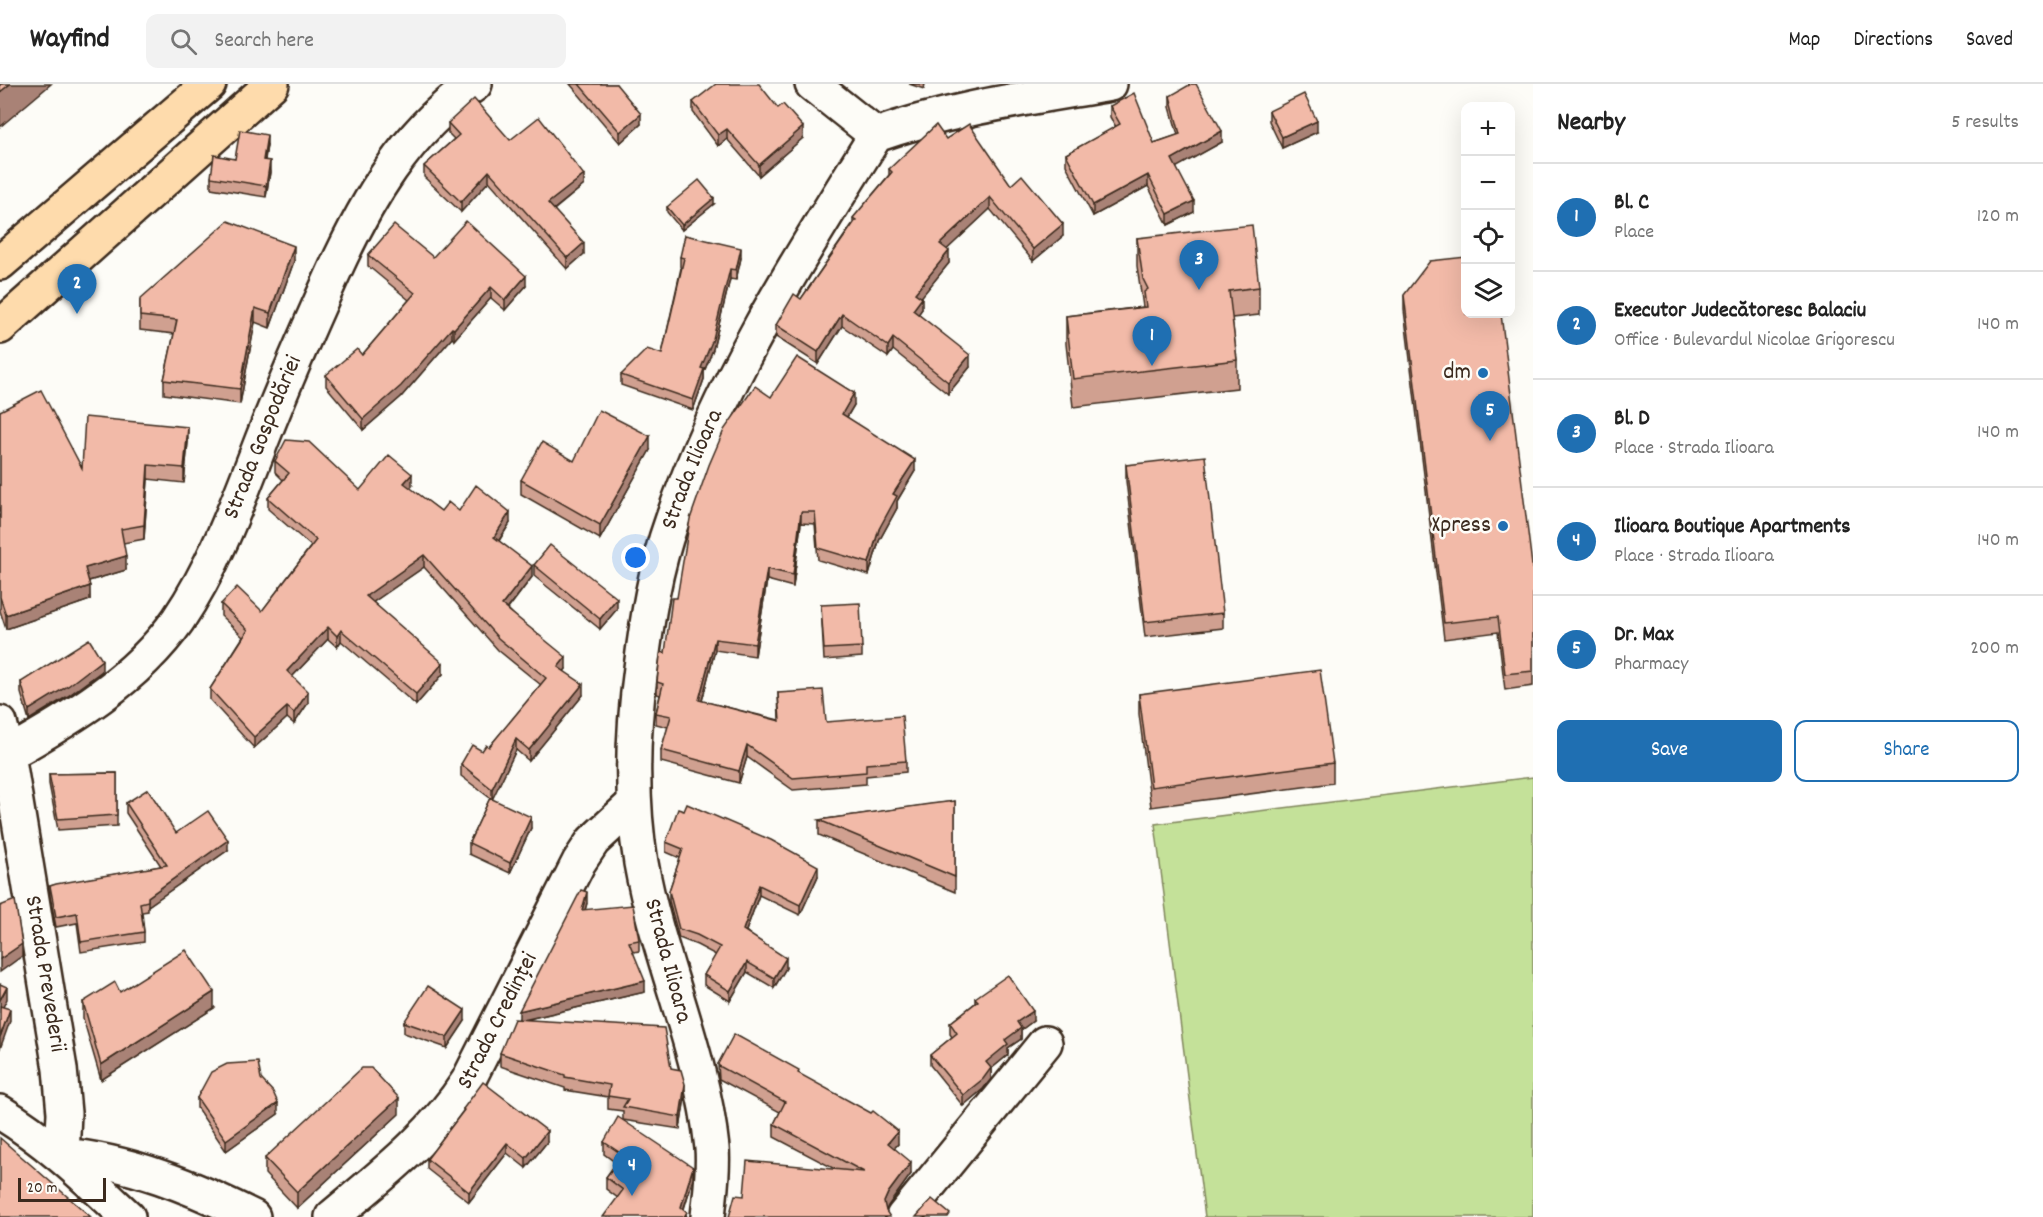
<!DOCTYPE html>
<html lang="en">
<head>
<meta charset="utf-8">
<style>
  :root { --surface:#fff; --page:#f2f2f2; --text:#222; --muted:#767676; --line:#e0e0e0; --accent:#1f6fb2 }
  body { margin:0; font-family:Dekko,sans-serif; background:var(--page); color:var(--text) }
  .controls { position:absolute; right:18px; top:18px; display:grid; overflow:hidden; border-radius:12px; box-shadow:0 6px 24px #0002 }
  .controls button { width:54px; height:54px; display:grid; place-items:center; padding:0; border:0; border-bottom:2px solid var(--line); background:var(--surface); color:var(--text); font:30px sans-serif }
  .scale { position:absolute; left:18px; bottom:15px; width:88px; box-sizing:border-box; padding-left:6px; border:3px solid #3b2a1e; border-top:0; font-size:16px; line-height:21px; white-space:nowrap; color:#3b2a1e; -webkit-text-stroke:4px #fdfcf7; paint-order:stroke }
  .you { position:absolute; left:636px; top:474px; width:21px; height:21px; margin:-15px; border:4px solid #fff; border-radius:50%; background:#1a73e8; box-shadow:0 0 0 9px #1a73e833 }
  .badge { display:grid; place-items:center; width:39px; height:39px; border-radius:50%; background:var(--accent); color:#fff; font-size:20px; font-weight:700 }
  .pin { position:absolute; translate:-50% -50px; filter:drop-shadow(0 2px 3px #0008) }
  .pin::after { content:''; position:absolute; top:32px; width:21px; height:18px; background:inherit; clip-path:polygon(0 0,100% 0,50% 100%) }
  .list { margin:0; padding:0; list-style:none }
  h2 { display:flex; justify-content:space-between; align-items:center; height:78px; margin:0; padding:0 24px; font-size:26px }
  h2 small { font-size:20px; font-weight:400; color:var(--muted) }
  .list li { display:grid; grid-template-columns:39px 1fr auto; gap:18px; align-items:center; box-sizing:border-box; height:108px; padding:0 24px; border-top:2px solid var(--line) }
  .list b { display:block; font-size:22px; white-space:nowrap }
  .list p { margin:0; font-size:20px; white-space:nowrap; color:var(--muted) }
  .list em { font-size:20px; font-style:normal; color:var(--muted) }
  .actions { display:flex; gap:12px; padding:18px 24px }
  .actions a { flex:1; padding:14px 0; border:2px solid var(--accent); border-radius:12px; text-align:center; font-size:21px; color:var(--accent) }
  .actions .main { background:var(--accent); color:#fff }
  .icon { flex:none; width:33px; height:33px; fill:none; stroke:currentColor; stroke-width:2; stroke-linecap:round; stroke-linejoin:round }
  .map { position:relative; flex:none; width:1533px; height:1133px; overflow:hidden }
  header { display:flex; align-items:center; gap:36px; box-sizing:border-box; height:84px; padding:0 30px; background:var(--surface); border-bottom:2px solid var(--line) }
  header strong { font-size:28px }
  nav { display:flex; gap:33px; margin-inline-start:auto; font-size:21px }
  .search { width:420px; height:54px; background:var(--page); display:flex; align-items:center; gap:15px; box-sizing:border-box; padding:0 21px; border-radius:12px; color:var(--muted); font-size:22px }
  main { display:flex }
  aside { flex:1; background:var(--surface) }
  .map>svg:first-child { display:block }
  .green { fill:#c4e199; stroke:#80865c; stroke-width:1.5 }
  .lines { fill:none; stroke-linecap:round; stroke-linejoin:round }
  .minor-casing { stroke:#3b2a1e; stroke-width:38 }
  .major-casing { stroke:#3b2a1e; stroke-width:38 }
  .minor { stroke:#fdfcf7; stroke-width:33 }
  .major { stroke:#fedbac; stroke-width:33 }
  .wall { fill:#d0a090; stroke:#3b2a1e; stroke-width:1.5 }
  .shaded-wall { fill:#a98276; stroke:#3b2a1e; stroke-width:1.5 }
  .building { fill:#f2baa8; stroke:#3b2a1e; stroke-width:1.5 }
  .poi-dot { fill:#1f6fb2; stroke:#fdfcf7; stroke-width:2 }
  .labels { text-anchor:middle; dominant-baseline:central; stroke-width:5; stroke-linejoin:round; paint-order:stroke }
  .poi-label { font-size:24px; fill:#3b2a1e; stroke:#fdfcf7; text-anchor:end }
  .street-label { font-size:24px; fill:#3b2a1e; stroke:#fdfcf7 }
</style>
</head>
<body>
<header>
<strong>Wayfind</strong>
<div class="search"><svg class="icon" aria-label="search" viewBox="0 0 24 24"><circle cx="10" cy="10" r="6"/><path d="M15 15l6 6"/></svg>Search here</div>
<nav><a>Map</a><a>Directions</a><a>Saved</a></nav>
</header>
<main>
<div class="map">
<svg width="1533" height="1133" viewBox="0 0 1533 1133">
  <rect width="100%" height="100%" fill="#fdfcf7"/>
  <filter id="ink" filterUnits="userSpaceOnUse"><feTurbulence type="fractalNoise" baseFrequency=".0167" numOctaves="2"/><feDisplacementMap in="SourceGraphic" scale="12" xChannelSelector="R" yChannelSelector="G"/><feConvolveMatrix kernelMatrix="1 2 1 2 8 2 1 2 1" color-interpolation-filters="sRGB"/></filter>
  <g filter="url(#ink)">
    <!-- green -->
    <path class="green" d="M1533 693V1133H1205L1155 740Z"/>
    <g class="lines">
      <!-- minor casing -->
      <g class="minor-casing">
        <g id="minor">
          <path d="M812 0 876 51"/>
          <path id="s1" d="M0 639 8 670 60 985 64 1029 62 1071C129 1077 193 1103 253 1133"/>
          <path id="s2" d="M8 670C70 635 136 596 178 536 215 481 238 418 262 356 284 300 308 245 333 190 366 117 407 46 475 0"/>
          <path d="M0 1028C48 1057 87 1095 128 1133"/>
          <path id="s3" d="M332 1133C382 1091 432 1053 468 997L579 778 593 757 633 720"/>
          <path id="s4" d="M708 1133C710 1110 714 1087 712 1064 702 966 658 875 641 779 630 713 632 650 641 584 647 535 655 484 672 437 720 298 798 175 876 51 952 24 1031 14 1110 0"/>
          <path d="M903 1133 1045 959"/>
        </g>
      </g>
      <!-- major casing -->
      <g class="major-casing">
        <g id="major">
          <path d="M0 179 209 0"/>
          <path d="M0 243 272 0"/>
        </g>
      </g>
      <!-- minor -->
      <use href="#minor" class="minor"/>
      <!-- major -->
      <use href="#major" class="major"/>
    </g>
    <!-- wall -->
    <g class="wall">
      <path d="M570 0H616L641 40 620 59Z"/>
      <path d="M909 0H925L924 5Z"/>
      <path d="M1170 12 1222 58 1176 83 1194 128 1168 141 1148 102 1093 132 1066 81V70L1116 43 1110 33V22L1154 59 1178 51 1170 23Z"/>
      <path d="M693 18 778 24 803 54 759 92 727 55 718 62 693 28Z"/>
      <path d="M1269 27 1317 48 1282 64 1269 37Z"/>
      <path d="M448 39 510 56 584 101 554 126 584 170 567 185 489 97 461 128 424 93V82L454 55 448 49Z"/>
      <path d="M946 55 1011 101 1063 152 1033 177 990 125 947 165 949 179 921 213 922 225 918 230 970 283 948 310 893 266 888 273 842 242 818 280 776 253V241L801 215 853 139V134L889 91V85Z"/>
      <path d="M267 61 265 76 270 88 266 113 211 104V93L235 75Z"/>
      <path d="M714 120 682 146 667 128V123Z"/>
      <path d="M1137 154 1259 203V231L1232 234 1237 276V304L1073 323 1066 260V232L1143 223 1137 182Z"/>
      <path d="M368 171 433 173 526 202 505 226 491 214 454 256 452 254 401 313 363 346 326 302V291L362 271 409 216 368 182Z"/>
      <path d="M680 173 741 174 736 196 730 195 713 265 704 288V295L693 326 621 301V291L662 270 681 184 680 183Z"/>
      <path d="M294 177 270 244 255 238 240 320 164 310V296L174 250 140 246V215Z"/>
      <path d="M1404 211 1532 481H1533V602L1505 606 1498 548 1444 555 1404 226Z"/>
      <path d="M771 313 854 321 847 333 915 387 897 417V424L879 457 869 491 818 476 815 440 801 439 793 503 767 496 755 572 715 566 702 617 779 636 778 609 826 638 906 677V688L866 692V700L793 706 747 673 739 699 661 678V666L668 643 656 640V629L660 611 657 610V598L665 569 677 514Z"/>
      <path d="M0 327 82 384 188 358 184 399 148 395 144 455 123 459 126 486 89 497 90 516 6 545 0 527Z"/>
      <path d="M650 366 600 455 521 410V396L574 377Z"/>
      <path d="M275 377 360 406 412 402 410 404 441 427H459L510 439 499 457 532 493 508 525 566 585 564 587 583 611 529 677 516 666 492 715 531 744 510 789 469 770V759L490 714 461 692V680L489 663 541 601 498 566 424 483 373 518 443 590 416 621 341 557 337 563 328 555 292 593 308 619 294 640 287 634 254 664 210 616V605L243 553 221 532V520L262 527 311 462 268 425V414L283 396 275 388Z"/>
      <path d="M1126 381 1223 529V544L1145 553 1126 397Z"/>
      <path d="M534 481 617 525 600 545 534 492Z"/>
      <path d="M821 521 862 563V573L824 576Z"/>
      <path d="M102 587 68 612 29 636 21 609V598Z"/>
      <path d="M1139 610 1333 679V699L1151 723 1139 630Z"/>
      <path d="M117 689V742L58 746 49 700V690Z"/>
      <path d="M955 717V808L819 751V736Z"/>
      <path d="M126 719 176 749 228 766 148 822V827L142 828 144 848V858L81 868 77 839 56 843 50 812V802L161 782 126 729Z"/>
      <path d="M666 758 818 792 800 831 759 811 746 847 786 884 774 904 747 888 730 917 704 901V891L716 871 697 861 679 854 669 817V807L680 774 666 768Z"/>
      <path d="M587 819 585 826 639 856V867L633 868 645 908 528 935 671 984 685 1013 680 1045 623 1036V1027L608 1025V1013L565 1006V1004L500 982V969Z"/>
      <path d="M975 914 1033 937 1021 946V955L1008 964V971L991 985V995L983 1005 963 1022 930 981V971L952 953 950 950V939L975 919Z"/>
      <path d="M83 918 214 924 101 996 83 934Z"/>
      <path d="M465 937 447 964 404 949V938Z"/>
      <path d="M718 980 799 990 898 1060 894 1064 911 1090 888 1122 744 1112 835 1085 774 1053V1040L780 1028 719 995Z"/>
      <path d="M197 1014 278 1030 226 1067 197 1024Z"/>
      <path d="M463 1025 547 1058 526 1084 507 1069 469 1118 427 1085V1075L463 1027Z"/>
      <path d="M399 1030 297 1124 265 1090V1074Z"/>
      <path d="M604 1058 693 1095 684 1125 687 1133 618 1114 606 1105V1093L616 1079 604 1070Z"/>
    </g>
    <!-- shaded-wall -->
    <g class="shaded-wall">
      <path d="M10 0H51L0 43V8Z"/>
      <path d="M641 30V40L620 59V48Z"/>
      <path d="M1317 37V48L1282 64V53Z"/>
      <path d="M803 43V54L759 92V81Z"/>
      <path d="M727 45V55L718 62V51Z"/>
      <path d="M1222 47V58L1172 86V75Z"/>
      <path d="M267 51V61L263 87V76Z"/>
      <path d="M270 77V88L266 113V102Z"/>
      <path d="M489 87V97L461 128V118Z"/>
      <path d="M584 91V101L548 130V119Z"/>
      <path d="M1148 91V102L1093 132V121Z"/>
      <path d="M990 113V125L940 172V160Z"/>
      <path d="M714 114V120L682 146V141Z"/>
      <path d="M1194 117V128L1168 141V130Z"/>
      <path d="M1063 140V152L1033 177V165Z"/>
      <path d="M584 159V170L567 185V174Z"/>
      <path d="M294 162V177L270 244V229Z"/>
      <path d="M741 164V174L736 196V186Z"/>
      <path d="M949 167V179L915 221V209Z"/>
      <path d="M730 185V195L713 265 704 288V295L693 326V316L701 284Z"/>
      <path d="M526 192V202L505 226V216Z"/>
      <path d="M491 203V214L454 256V245Z"/>
      <path d="M922 214V225L913 238V226Z"/>
      <path d="M255 224V238L240 320V305Z"/>
      <path d="M842 230V242L818 280V268Z"/>
      <path d="M452 244V254L401 313 363 346V335Z"/>
      <path d="M893 254V266L888 273V262Z"/>
      <path d="M970 271V283L948 310V298Z"/>
      <path d="M854 309V321L842 341V330Z"/>
      <path d="M188 343V358L184 399V384Z"/>
      <path d="M650 352V366L600 455V441Z"/>
      <path d="M915 376V387L897 417V424L879 457 869 491V479L879 445 893 410Z"/>
      <path d="M148 381V395L144 455V441Z"/>
      <path d="M412 390V402L404 410V399Z"/>
      <path d="M510 428V439L494 464V453Z"/>
      <path d="M801 428V439L793 503V491Z"/>
      <path d="M424 471V483L366 523V512Z"/>
      <path d="M126 472V486L85 498V484Z"/>
      <path d="M532 482V493L502 532V521Z"/>
      <path d="M767 485V496L755 572V560Z"/>
      <path d="M90 502V516L6 545V531Z"/>
      <path d="M617 514V525L600 545V535Z"/>
      <path d="M328 543V555L287 598V587Z"/>
      <path d="M341 546V557L337 563V552Z"/>
      <path d="M715 555V566L699 628V616Z"/>
      <path d="M566 573V585L558 594V583Z"/>
      <path d="M102 576V587L68 612 29 636V626Z"/>
      <path d="M443 579V590L416 621V610Z"/>
      <path d="M583 600V611L529 677V666Z"/>
      <path d="M308 608V619L294 640V629Z"/>
      <path d="M287 623V634L254 664V653Z"/>
      <path d="M516 655V666L492 716V705Z"/>
      <path d="M747 661V673L739 699V687Z"/>
      <path d="M531 733V744L510 789V779Z"/>
      <path d="M228 756V766L148 822V813Z"/>
      <path d="M818 782V792L800 831V821Z"/>
      <path d="M759 801V811L743 855V846Z"/>
      <path d="M587 808V819L582 837V826Z"/>
      <path d="M22 860V872L0 888V875Z"/>
      <path d="M786 874V884L774 904V894Z"/>
      <path d="M747 878V888L730 917V907Z"/>
      <path d="M645 897V908L519 937V927Z"/>
      <path d="M7 903V915L0 929V916Z"/>
      <path d="M214 908V924L101 996V981Z"/>
      <path d="M10 925V937L0 965V953Z"/>
      <path d="M465 926V937L447 964V953Z"/>
      <path d="M1033 927V937L1021 946V955L1008 964V971L991 985V995L983 1005 963 1022V1011L986 978 1005 956 1017 938Z"/>
      <path d="M685 1000V1013L680 1045V1033Z"/>
      <path d="M399 1014V1030L297 1124V1108Z"/>
      <path d="M278 1019V1030L226 1067V1056Z"/>
      <path d="M547 1047V1058L526 1084V1074Z"/>
      <path d="M898 1047V1060L888 1071V1059Z"/>
      <path d="M507 1059V1069L469 1118V1108Z"/>
      <path d="M911 1078V1090L888 1122 884 1131V1118L888 1109Z"/>
      <path d="M693 1083V1095L681 1133V1123Z"/>
    </g>
    <!-- building -->
    <g class="building">
      <path d="M0 0H10L0 8Z"/>
      <path d="M579 0H616L641 30 620 48Z"/>
      <path d="M716 0H759L778 24 783 20 803 43 759 81 727 45 718 51 693 18Z"/>
      <path d="M1191 0H1196L1222 47 1172 75 1194 117 1168 130 1148 91 1093 121 1066 70 1120 40 1110 22 1134 9 1154 59 1180 50 1170 12Z"/>
      <path d="M1304 10 1317 37 1282 53 1269 27Z"/>
      <path d="M474 15 510 56 539 33 584 91 548 119 584 159 567 174 489 87 461 118 424 82 459 51 448 39Z"/>
      <path d="M969 40 1011 101 1022 91 1063 140 1033 165 990 113 940 160 949 167 915 209 922 214 913 226 970 271 948 298 893 254 888 262 842 230 818 268 776 241 794 210 801 215 856 136 853 134 892 88 889 85 936 41 946 55Z"/>
      <path d="M240 46 267 51 263 76 270 77 266 102 211 93 214 71 235 75Z"/>
      <path d="M699 96 714 114 682 141 667 123Z"/>
      <path d="M228 137 294 162 270 229 255 224 240 305 164 296 177 236 140 232V215Z"/>
      <path d="M466 137 526 192 505 216 491 203 454 245 452 244 401 302 363 335 326 291 357 265 362 271 415 209 368 171 394 141 433 173Z"/>
      <path d="M1252 141 1259 203 1229 207 1237 276 1073 295 1066 232 1146 223 1144 208 1148 205 1143 195 1137 154Z"/>
      <path d="M685 151 741 164 736 186 730 185 713 255 701 284 704 285 693 316 621 291 647 265 662 270 684 174 680 173Z"/>
      <path d="M1466 173V230H1501L1532 481H1533V587L1505 590 1498 533 1444 539 1404 211 1430 177Z"/>
      <path d="M797 273 854 309 842 330 915 376 893 410 897 412 879 445 869 479 818 464 815 428H801L793 491 767 485 755 560 715 555 699 616 780 637 778 609 823 606 826 638 902 632 906 677 866 680V688L793 694 747 661 739 687 661 666 671 632 656 629 663 600 657 598 660 572 661 568 665 569 672 514H677L690 435 709 381 724 346 755 302 771 313Z"/>
      <path d="M41 306 82 384 85 333 188 343 184 384 148 381 144 441 121 445 126 472 85 484 90 502 6 531 0 513V327Z"/>
      <path d="M599 326 650 352 600 441 521 396 542 358 574 377Z"/>
      <path d="M286 356 309 358 360 406 389 371 412 390 404 399 441 427 448 418 459 427 476 401 510 428 494 453 532 482 502 521 566 573 558 583 583 600 529 666 516 655 492 705 461 680 472 661 482 667 486 661 489 663 546 594 498 554 424 471 366 512 443 579 416 610 341 546 337 552 328 543 287 587 308 608 294 629 287 623 254 653 210 605 248 546 221 520 237 503 262 527 316 456 268 414 289 389 275 377Z"/>
      <path d="M1205 372 1223 529 1145 538 1126 381Z"/>
      <path d="M550 461 617 514 600 535 534 481Z"/>
      <path d="M860 519 862 563 824 565 821 521Z"/>
      <path d="M89 555 102 576 68 602 29 626 21 598Z"/>
      <path d="M1320 586 1333 679 1151 703 1139 610Z"/>
      <path d="M117 689V731L58 735 49 690Z"/>
      <path d="M148 705 176 749 208 727 228 756 148 813V817L140 819 144 848 81 858 77 829 56 833 50 802 56 800 167 781 126 719Z"/>
      <path d="M490 714 531 733 510 779 469 759Z"/>
      <path d="M955 717V793L819 736 930 720Z"/>
      <path d="M687 720 771 756 818 782 800 821 759 801 743 846 786 874 774 894 747 878 730 907 704 891 720 863 697 851 679 845 669 807 683 765 666 758 678 725 684 727Z"/>
      <path d="M581 806 587 808 582 826 633 821 639 856 629 858 645 897 519 927Z"/>
      <path d="M15 816 22 860 0 875V822Z"/>
      <path d="M186 866 214 908 101 981 83 918 115 898 120 908Z"/>
      <path d="M1008 891 1033 927 1017 938 1021 944 1005 956 1008 960 986 978 991 984 983 995 963 1011 930 971 957 949 950 939 978 917 975 914Z"/>
      <path d="M0 900 7 903 0 916Z"/>
      <path d="M428 902 465 926 447 953 404 938Z"/>
      <path d="M0 922 10 925 0 953Z"/>
      <path d="M514 935 664 944 671 984 681 986 685 1000 680 1033 623 1023 628 1015 608 1012 610 1001 565 993V991L500 969Z"/>
      <path d="M734 950 799 986 798 989 871 1029 873 1027 898 1047 888 1059 911 1078 888 1109 884 1118 886 1127 890 1133H729L735 1111 744 1112 747 1077 864 1088 774 1040 785 1018 719 982 718 980Z"/>
      <path d="M258 978 261 995 273 1008 278 1019 226 1056 197 1014 211 988 227 980Z"/>
      <path d="M362 984H371L399 1014 297 1108 265 1074Z"/>
      <path d="M483 998 547 1047 526 1074 507 1059 469 1108 427 1075 464 1026 463 1025Z"/>
      <path d="M618 1033 693 1083 681 1123 687 1128 684 1133H603L623 1106 606 1093 623 1071 604 1058Z"/>
      <path d="M0 1054 91 1133H0Z"/>
      <path d="M932 1115 950 1130 948 1133H916Z"/>
    </g>
  </g>
  <!-- markers -->
  <g class="poi-dot">
    <circle cx="1483" cy="289" r="6"/>
    <circle cx="1503" cy="442" r="6"/>
  </g>
  <g class="labels">
    <!-- poi labels -->
    <g class="poi-label">
      <text x="1471" y="289">dm</text>
      <text x="1491" y="442">Xpress</text>
    </g>
    <!-- street labels -->
    <g class="street-label">
      <text stroke="none"><textPath href="#s2" startOffset="420">Strada Gospodăriei</textPath></text>
      <text stroke="none"><textPath href="#s4" startOffset="765">Strada Ilioara</textPath></text>
      <text transform="translate(667 877) rotate(75)">Strada Ilioara</text>
      <text stroke="none"><textPath href="#s1" startOffset="255">Strada Prevederii</textPath></text>
      <text stroke="none"><textPath href="#s3" startOffset="260">Strada Credinței</textPath></text>
    </g>
  </g>
</svg>
<div class="controls">
<button>+</button>
<button>−</button>
<button><svg class="icon" aria-label="locate" viewBox="0 0 24 24"><circle cx="12" cy="12" r="6"/><path d="M12 2v4M12 18v4M2 12h4M18 12h4"/></svg></button>
<button><svg class="icon" aria-label="layers" viewBox="0 0 24 24"><path d="M12 4l9 5-9 5-9-5zM3 14l9 5 9-5"/></svg></button>
</div>
<div class="scale">20 m</div>
<div class="you"></div>
<div class="pin badge" style="left:1152px;top:282px">1</div>
<div class="pin badge" style="left:77px;top:230px">2</div>
<div class="pin badge" style="left:1199px;top:206px">3</div>
<div class="pin badge" style="left:632px;top:1112px">4</div>
<div class="pin badge" style="left:1490px;top:357px">5</div>
</div>
<aside>
<h2>Nearby<small>5 results</small></h2>
<ul class="list">
<li><span class="badge">1</span><div><b>Bl. C</b><p>Place</p></div><em>120 m</em></li>
<li><span class="badge">2</span><div><b>Executor Judecătoresc Balaciu</b><p>Office · Bulevardul Nicolae Grigorescu</p></div><em>140 m</em></li>
<li><span class="badge">3</span><div><b>Bl. D</b><p>Place · Strada Ilioara</p></div><em>140 m</em></li>
<li><span class="badge">4</span><div><b>Ilioara Boutique Apartments</b><p>Place · Strada Ilioara</p></div><em>140 m</em></li>
<li><span class="badge">5</span><div><b>Dr. Max</b><p>Pharmacy</p></div><em>200 m</em></li>
</ul>
<div class="actions"><a class="main">Save</a><a>Share</a></div>
</aside>
</main>
</body>
</html>
